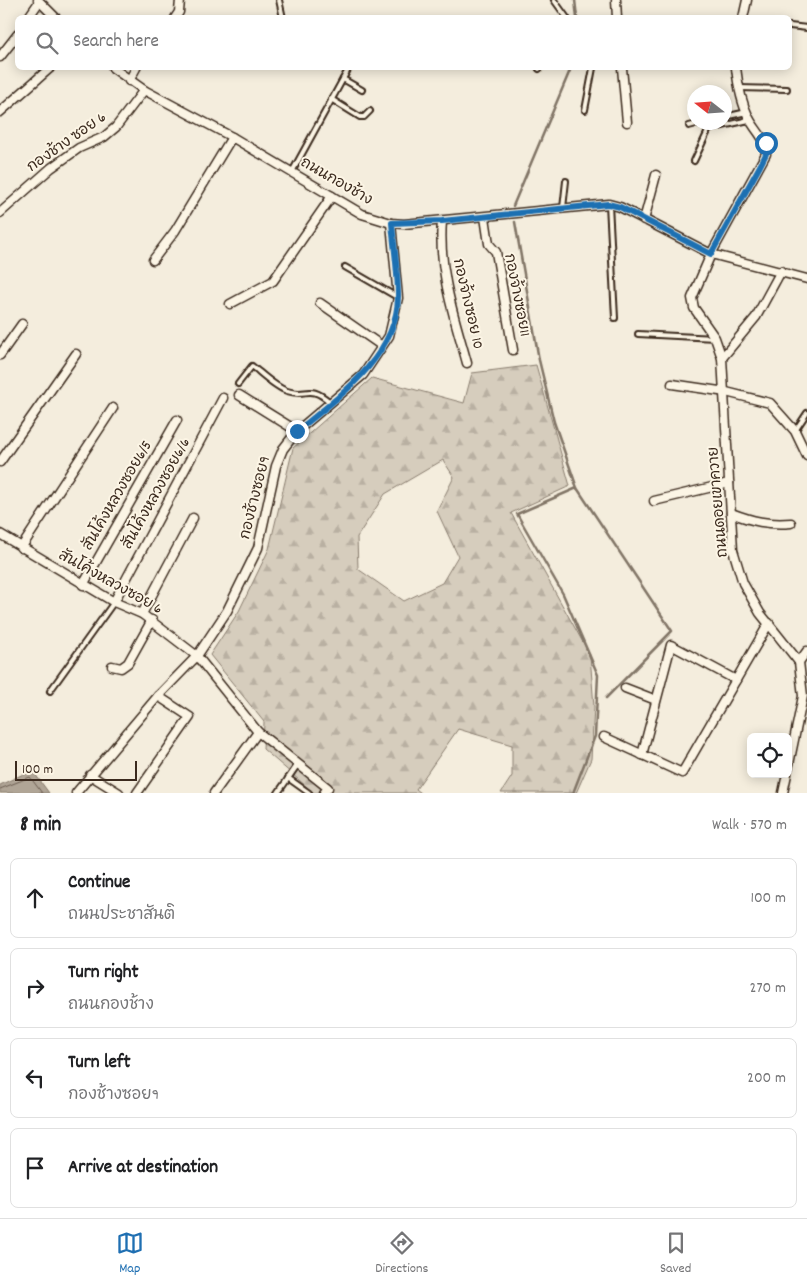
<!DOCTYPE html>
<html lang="en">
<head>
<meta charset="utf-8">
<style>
  :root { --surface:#fff; --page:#f2f2f2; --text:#202124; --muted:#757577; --line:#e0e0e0; --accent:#1f6fb2 }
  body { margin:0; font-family:Dekko,"Playpen Sans Thai",sans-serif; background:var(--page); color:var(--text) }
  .controls { position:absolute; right:15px; bottom:15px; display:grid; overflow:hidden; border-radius:8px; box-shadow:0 2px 12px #0003 }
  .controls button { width:45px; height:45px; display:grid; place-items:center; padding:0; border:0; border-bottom:1px solid var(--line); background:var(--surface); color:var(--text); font:25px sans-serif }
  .compass { position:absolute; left:687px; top:85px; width:45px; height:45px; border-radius:50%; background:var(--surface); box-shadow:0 2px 12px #0003; rotate:287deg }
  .scale { position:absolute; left:15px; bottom:12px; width:122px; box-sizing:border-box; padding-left:5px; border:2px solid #3b2a1e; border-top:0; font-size:14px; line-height:18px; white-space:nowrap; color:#3b2a1e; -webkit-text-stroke:4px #fcf5e5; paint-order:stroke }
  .stop { position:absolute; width:15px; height:15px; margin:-11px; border:4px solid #1f6fb2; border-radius:50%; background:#fff }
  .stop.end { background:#1f6fb2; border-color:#fff; box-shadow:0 1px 5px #0008 }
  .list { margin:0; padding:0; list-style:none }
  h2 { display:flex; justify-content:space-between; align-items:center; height:65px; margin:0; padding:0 20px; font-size:21px }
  h2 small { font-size:16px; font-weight:400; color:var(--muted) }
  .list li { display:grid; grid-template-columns:32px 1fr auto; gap:15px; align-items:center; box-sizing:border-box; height:80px; margin:0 10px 10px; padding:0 10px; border:1px solid var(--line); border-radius:8px }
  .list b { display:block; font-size:19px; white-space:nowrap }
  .list p { margin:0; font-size:16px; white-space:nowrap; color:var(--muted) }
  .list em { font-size:16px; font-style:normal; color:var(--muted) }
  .icon { flex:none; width:28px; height:28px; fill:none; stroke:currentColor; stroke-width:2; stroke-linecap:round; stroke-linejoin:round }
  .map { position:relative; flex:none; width:807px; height:793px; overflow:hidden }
  .search { position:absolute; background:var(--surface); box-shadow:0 2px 12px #0003; left:15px; right:15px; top:15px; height:55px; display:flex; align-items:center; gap:12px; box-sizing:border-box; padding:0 18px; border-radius:8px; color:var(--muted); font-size:19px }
  .sheet { height:425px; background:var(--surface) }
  nav { display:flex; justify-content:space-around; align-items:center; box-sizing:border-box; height:70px; border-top:1px solid var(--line); background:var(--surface); font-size:14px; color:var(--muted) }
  nav a { display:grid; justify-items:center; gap:2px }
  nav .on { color:var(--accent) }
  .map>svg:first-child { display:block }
  .forest { fill:url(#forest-firs); stroke:#887c6e; fill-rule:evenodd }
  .water { fill:#b0a596; stroke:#817466 }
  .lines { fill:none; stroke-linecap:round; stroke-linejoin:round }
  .shore { stroke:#6a5b4e; stroke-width:1 }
  .stream { stroke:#817466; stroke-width:2.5 }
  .service-casing { stroke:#3b2a1e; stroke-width:8 }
  .minor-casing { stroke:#3b2a1e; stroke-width:11 }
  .service { stroke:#fcf5e5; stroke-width:4 }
  .minor { stroke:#fcf5e5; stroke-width:8 }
  .route { stroke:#1f6fb2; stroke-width:6 }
  .labels { text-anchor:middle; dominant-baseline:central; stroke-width:4; stroke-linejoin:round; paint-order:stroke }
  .street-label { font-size:15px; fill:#3b2a1e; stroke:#fcf5e5 }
</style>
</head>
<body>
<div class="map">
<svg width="807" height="793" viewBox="0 0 807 793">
  <defs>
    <pattern id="forest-firs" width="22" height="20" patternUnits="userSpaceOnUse" patternTransform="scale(1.25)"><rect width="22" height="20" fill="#d6cdbd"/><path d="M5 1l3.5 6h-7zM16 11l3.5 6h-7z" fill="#b9b0a2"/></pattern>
  </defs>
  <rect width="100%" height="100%" fill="#f4eddd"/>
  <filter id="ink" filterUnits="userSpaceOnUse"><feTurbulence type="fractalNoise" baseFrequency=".02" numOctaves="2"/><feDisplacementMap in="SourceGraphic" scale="10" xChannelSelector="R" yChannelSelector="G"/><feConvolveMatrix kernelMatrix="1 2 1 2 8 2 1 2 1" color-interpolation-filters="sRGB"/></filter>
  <g filter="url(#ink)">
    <!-- forest -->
    <path class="forest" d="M536 365 570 486 511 513 590 655 594 707 591 759 576 793H501L512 776V745L458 729 416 789 421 793H314L263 749 264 722 210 655 239 611 269 549 293 448 372 378 464 403 472 373ZM443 460 454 477 437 511 458 556 442 583 404 601 358 569 357 537 385 494Z"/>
    <!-- water -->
    <path class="water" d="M32 770 49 793H0V785Z"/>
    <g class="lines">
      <!-- shore -->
      <path class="shore" d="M0 789 30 777 42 793"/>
      <!-- stream -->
      <g class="stream">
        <path d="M575 0 577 18"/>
        <path d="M513 206 571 68"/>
        <path d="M515 222 539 360 554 422 577 488 672 631 606 698"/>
        <path d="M573 793 595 736 598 675 563 594 517 514 577 488"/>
      </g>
      <!-- service casing -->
      <g class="service-casing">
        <g id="service">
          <path d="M279 0 283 18"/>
          <path d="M554 0 567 18"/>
          <path d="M790 26 807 28"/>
          <path d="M539 69 540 68"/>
          <path d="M343 79 362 90"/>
          <path d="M739 88 787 89"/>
          <path d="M331 99 360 117H364L370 111"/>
          <path d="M585 110 593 68"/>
          <path d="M724 117 747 112"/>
          <path d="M689 126 704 122"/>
          <path d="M694 161 709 129 749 120"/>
          <path d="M292 172 349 68"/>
          <path d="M609 204 615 318"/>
          <path d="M563 208 566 181"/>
          <path d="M345 267 397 297"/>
          <path d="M638 334 715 338"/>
          <path d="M238 384 252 366C262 374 275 387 287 391 308 398 308 383 330 402"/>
          <path d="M795 431 807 413"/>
          <path d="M50 691 114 602"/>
          <path d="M288 778 309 793"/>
          <path d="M278 793 298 764"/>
        </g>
      </g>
      <!-- minor casing -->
      <g class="minor-casing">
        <g id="minor">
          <path d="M38 0 56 18"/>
          <path d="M616 0 617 18"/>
          <path d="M28 18 39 2"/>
          <path d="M175 18 179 12 180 0"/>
          <path d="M743 18 747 0"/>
          <path d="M0 57 18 34"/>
          <path d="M113 68 144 90 232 137 362 214 391 223 404 224 609 204 620 207 711 254 807 279"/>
          <path d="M622 68 627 122"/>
          <path d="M736 68C738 85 741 102 749 118 756 132 766 137 766 154L711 254 692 298 694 308 715 338 722 358 733 550 743 583 760 613 799 662 803 696 788 769"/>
          <path d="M129 81 136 68"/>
          <path d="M0 112 50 68"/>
          <path d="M0 213 51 168 79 148 104 137 116 127 144 90"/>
          <path d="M485 217 489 244 496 252 513 350"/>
          <path d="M644 220 656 175"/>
          <path d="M442 221C438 270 454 316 467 363"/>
          <path d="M153 260 175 231 232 137"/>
          <path d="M320 303 382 346"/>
          <path d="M230 304 273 281 332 196"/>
          <path d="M0 355 22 324"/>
          <path d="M722 358 756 317 781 271"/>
          <path d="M672 384 726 392 770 403 795 431 807 456"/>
          <path d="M239 395 297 431"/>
          <path d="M0 462 76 354"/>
          <path d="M654 501 729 483"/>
          <path d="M731 513C752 521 768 525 791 523"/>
          <path d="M0 534 114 602 142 614 197 656 258 732 328 788 324 793"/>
          <path d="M21 548 113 408"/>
          <path d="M83 585 177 420"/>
          <path d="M114 602 223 398"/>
          <path d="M142 614 193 518"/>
          <path d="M799 662 807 651"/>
          <path d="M112 666 121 668 128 663 152 620"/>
          <path d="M625 688 656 700"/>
          <path d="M604 737 682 773 769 623"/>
          <path d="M642 755 671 645 736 680"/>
          <path d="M90 775 119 793"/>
          <path d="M76 793 158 696 197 656 227 611 258 548 276 466 283 449 297 431 363 375 389 336 398 298 391 223"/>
          <path d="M137 793 190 717 158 696"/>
          <path d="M214 793 258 732"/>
          <path d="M783 793 787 774"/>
        </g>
      </g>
      <!-- service -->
      <use href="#service" class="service"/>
      <!-- minor -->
      <use href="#minor" class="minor"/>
    </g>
  </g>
  <g class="lines" filter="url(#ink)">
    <!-- route -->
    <path class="route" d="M297 431C338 398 398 355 398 296 398 272 394 247 392 223L442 221 608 204 620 207 711 254 760 166 766 154V143"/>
  </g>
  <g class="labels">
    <!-- street labels -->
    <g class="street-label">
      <text transform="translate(67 143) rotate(-35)">กองช้าง ซอย 6</text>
      <text transform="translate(336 182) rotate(30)">ถนนกองช้าง</text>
      <text transform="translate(516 295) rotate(79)">กองจ้างซอย11</text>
      <text transform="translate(467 304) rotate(77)">กองจ้างซอย 10</text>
      <text transform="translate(157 494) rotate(-61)">สันโค้งหลวงซอย6/6</text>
      <text transform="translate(118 496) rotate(-60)">สันโค้งหลวงซอย6/5</text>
      <text transform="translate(256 498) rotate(-76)">กองช้างซอย9</text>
      <text transform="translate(719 502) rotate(-95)">ถนนดอยเขาควาย</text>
      <text transform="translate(110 583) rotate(29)">สันโค้งหลวงซอย 6</text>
    </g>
  </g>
</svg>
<div class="controls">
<button><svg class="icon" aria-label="locate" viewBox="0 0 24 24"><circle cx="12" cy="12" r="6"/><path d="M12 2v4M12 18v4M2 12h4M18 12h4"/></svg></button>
</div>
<svg class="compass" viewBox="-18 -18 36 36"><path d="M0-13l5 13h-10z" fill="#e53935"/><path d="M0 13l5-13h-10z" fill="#757577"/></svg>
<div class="scale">100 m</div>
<div class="stop" style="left:766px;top:143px"></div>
<div class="stop end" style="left:297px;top:431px"></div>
<div class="search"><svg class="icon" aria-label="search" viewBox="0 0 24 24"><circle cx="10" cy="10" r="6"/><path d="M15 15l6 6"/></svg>Search here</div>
</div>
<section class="sheet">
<h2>8 min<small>Walk · 570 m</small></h2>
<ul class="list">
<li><svg class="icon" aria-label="ahead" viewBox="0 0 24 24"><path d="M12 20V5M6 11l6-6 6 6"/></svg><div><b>Continue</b><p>ถนนประชาสันติ</p></div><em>100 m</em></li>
<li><svg class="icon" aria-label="right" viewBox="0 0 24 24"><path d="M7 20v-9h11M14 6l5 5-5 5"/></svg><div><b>Turn right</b><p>ถนนกองช้าง</p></div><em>270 m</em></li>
<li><svg class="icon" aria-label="left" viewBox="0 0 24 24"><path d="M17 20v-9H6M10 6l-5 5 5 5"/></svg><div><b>Turn left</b><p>กองช้างซอย9</p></div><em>200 m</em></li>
<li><svg class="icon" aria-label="arrive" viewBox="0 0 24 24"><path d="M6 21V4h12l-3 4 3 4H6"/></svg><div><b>Arrive at destination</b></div></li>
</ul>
</section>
<nav>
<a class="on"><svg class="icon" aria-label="map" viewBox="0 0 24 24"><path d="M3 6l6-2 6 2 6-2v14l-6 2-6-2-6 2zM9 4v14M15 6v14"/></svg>Map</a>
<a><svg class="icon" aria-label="directions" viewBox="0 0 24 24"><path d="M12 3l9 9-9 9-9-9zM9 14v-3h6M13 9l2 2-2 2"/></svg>Directions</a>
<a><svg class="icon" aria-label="saved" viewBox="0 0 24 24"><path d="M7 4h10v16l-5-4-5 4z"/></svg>Saved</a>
</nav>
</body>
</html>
